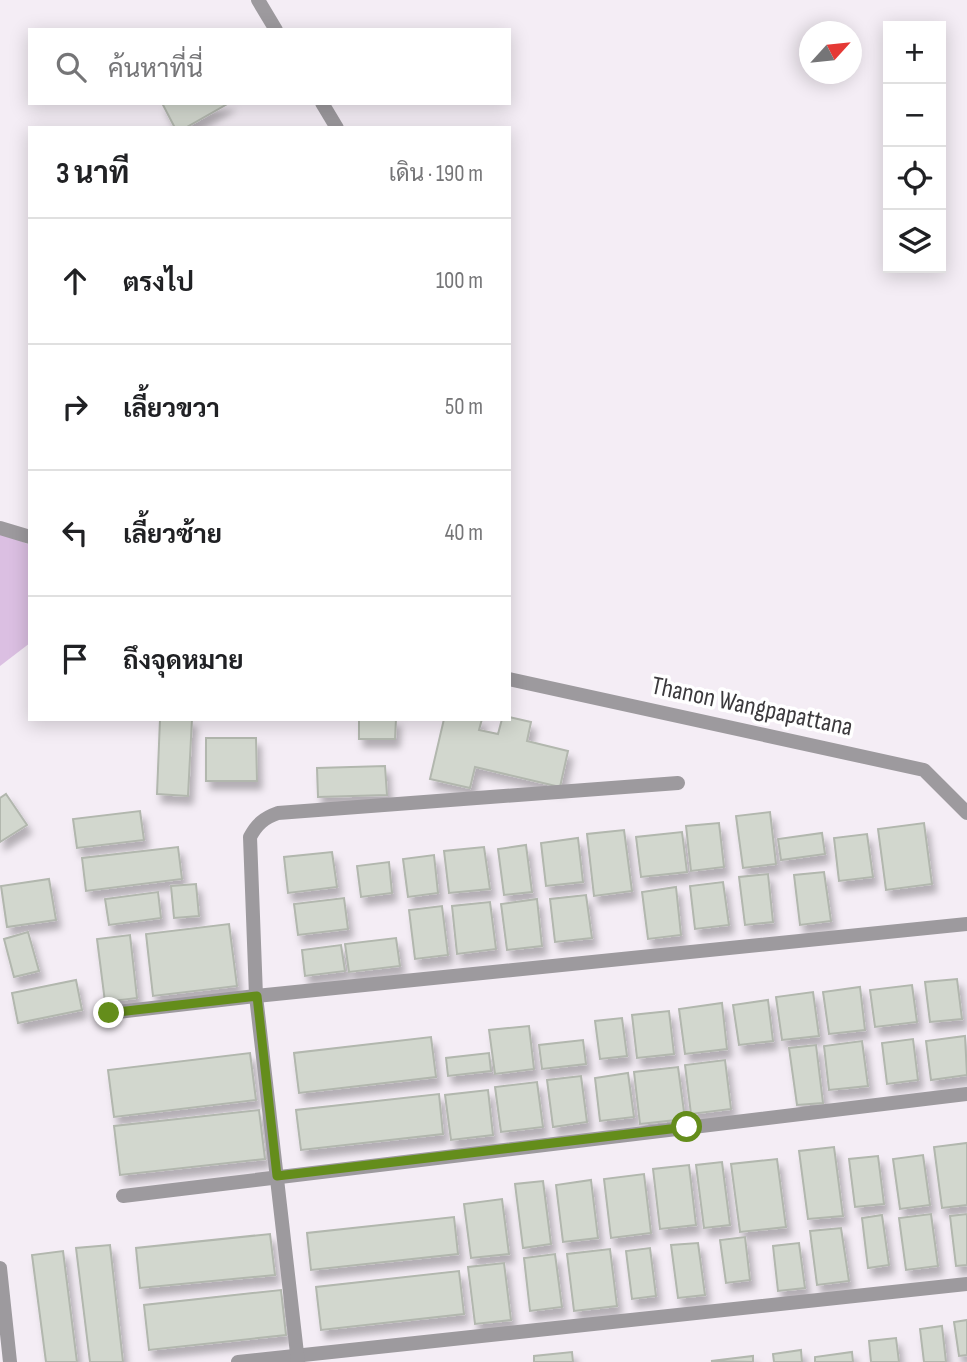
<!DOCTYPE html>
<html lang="th">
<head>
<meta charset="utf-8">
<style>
  :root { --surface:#fff; --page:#f2f2f2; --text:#202124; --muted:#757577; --line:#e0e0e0 }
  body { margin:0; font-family:"Sofia Sans Condensed",Sarabun,sans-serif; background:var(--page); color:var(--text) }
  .controls { position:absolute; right:21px; top:21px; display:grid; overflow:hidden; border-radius:0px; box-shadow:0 4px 18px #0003 }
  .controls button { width:63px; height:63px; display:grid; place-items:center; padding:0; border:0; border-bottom:2px solid var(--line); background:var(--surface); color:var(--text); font:35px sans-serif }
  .compass { position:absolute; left:799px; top:21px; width:63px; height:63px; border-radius:50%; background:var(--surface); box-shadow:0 4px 18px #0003; rotate:63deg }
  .stop { position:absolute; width:21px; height:21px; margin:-16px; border:5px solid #648d1b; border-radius:50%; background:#fff }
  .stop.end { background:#648d1b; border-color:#fff; box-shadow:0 2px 7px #0008 }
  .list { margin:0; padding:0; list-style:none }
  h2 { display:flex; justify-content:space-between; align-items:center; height:91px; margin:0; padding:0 28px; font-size:30px }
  h2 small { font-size:23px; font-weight:400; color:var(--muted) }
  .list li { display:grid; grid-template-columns:46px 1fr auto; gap:21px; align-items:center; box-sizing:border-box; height:126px; padding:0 28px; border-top:2px solid var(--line) }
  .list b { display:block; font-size:26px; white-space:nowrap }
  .list em { font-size:23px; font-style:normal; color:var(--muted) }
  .icon { flex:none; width:38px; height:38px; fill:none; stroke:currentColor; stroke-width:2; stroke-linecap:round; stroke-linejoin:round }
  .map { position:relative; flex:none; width:967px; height:1362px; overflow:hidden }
  .search { position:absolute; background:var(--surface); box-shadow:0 4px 18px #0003; left:28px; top:28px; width:483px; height:77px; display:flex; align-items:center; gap:18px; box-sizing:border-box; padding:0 24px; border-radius:0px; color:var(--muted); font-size:26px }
  .panel { position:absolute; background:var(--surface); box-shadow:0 4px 18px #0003; left:28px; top:126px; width:483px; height:595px; border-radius:0px }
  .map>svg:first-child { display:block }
  .green { fill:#dbbfe2 }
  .building { fill:#d2d7ce; stroke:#b2b7ae; stroke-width:2; filter:url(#shadow) }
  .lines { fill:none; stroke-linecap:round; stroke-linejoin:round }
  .street { stroke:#9d9a9e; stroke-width:14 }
  .route { stroke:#648d1b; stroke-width:9 }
  .labels { text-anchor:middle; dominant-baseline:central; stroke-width:7; stroke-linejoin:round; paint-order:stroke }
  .street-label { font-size:26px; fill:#3b393c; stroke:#fff }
</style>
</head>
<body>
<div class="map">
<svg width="967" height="1362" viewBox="0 0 967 1362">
  <defs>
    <filter id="shadow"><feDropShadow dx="4.5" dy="8" stdDeviation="3.5" flood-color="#0004"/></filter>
  </defs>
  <rect width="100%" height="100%" fill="#f4edf5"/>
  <!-- green -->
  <path class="green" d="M0 532 30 545V643L0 666Z"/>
  <!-- building -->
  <g class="building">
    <path d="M162 103H229L185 128H175Z"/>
    <path d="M509 717 531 722 527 741 568 751 560 787 475 767 470 788 430 779 444 719H482L479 730 498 734 502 719H509Z"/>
    <path d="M160 719H192L188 796 157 794Z"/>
    <path d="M359 719H396L395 739H359Z"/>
    <path d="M206 738H256L257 781H206Z"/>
    <path d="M385 766 387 795 318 797 317 768Z"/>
    <path d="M6 794 27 825 0 842V798Z"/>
    <path d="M140 811 144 840 77 848 73 819Z"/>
    <path d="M770 812 776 864 743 868 736 816Z"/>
    <path d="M719 823 724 867 691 871 686 826Z"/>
    <path d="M924 823 932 884 886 890 878 829Z"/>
    <path d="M624 830 632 891 594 896 587 834Z"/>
    <path d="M682 832 687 872 641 877 636 837Z"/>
    <path d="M822 833 825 854 781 860 778 839Z"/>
    <path d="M867 834 873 877 839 881 834 838Z"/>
    <path d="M578 838 583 882 546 886 541 843Z"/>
    <path d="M526 845 532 892 504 895 498 849Z"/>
    <path d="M178 847 182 879 86 891 82 858Z"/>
    <path d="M484 847 490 889 449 893 444 851Z"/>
    <path d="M332 852 337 887 288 893 284 857Z"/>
    <path d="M434 855 438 893 408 897 403 859Z"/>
    <path d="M389 862 392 893 361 897 357 866Z"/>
    <path d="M824 872 831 921 800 925 794 875Z"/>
    <path d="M768 874 773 922 745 925 739 877Z"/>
    <path d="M49 879 56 920 7 927 1 886Z"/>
    <path d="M723 882 729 925 695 929 690 886Z"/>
    <path d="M196 884 199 916 174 918 171 886Z"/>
    <path d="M676 887 681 935 648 939 642 892Z"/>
    <path d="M158 892 161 918 109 925 105 899Z"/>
    <path d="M586 895 592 938 555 942 550 899Z"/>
    <path d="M344 898 348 929 298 935 294 904Z"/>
    <path d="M537 899 542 946 507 950 501 904Z"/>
    <path d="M490 902 496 949 457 954 452 906Z"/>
    <path d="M442 906 448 955 415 959 409 910Z"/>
    <path d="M229 924 237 986 153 996 146 934Z"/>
    <path d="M28 932 39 971 14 977 4 939Z"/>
    <path d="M130 935 137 998 105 1002 97 939Z"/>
    <path d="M396 938 400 966 349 972 345 944Z"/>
    <path d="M341 945 345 971 305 976 302 950Z"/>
    <path d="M957 979 962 1019 930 1022 925 982Z"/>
    <path d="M76 980 82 1010 18 1023 12 993Z"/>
    <path d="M912 985 917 1022 875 1027 870 990Z"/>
    <path d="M860 987 865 1030 829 1034 823 992Z"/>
    <path d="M813 992 819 1036 782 1040 776 997Z"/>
    <path d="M768 1000 773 1041 739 1045 733 1005Z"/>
    <path d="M722 1003 727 1049 685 1054 679 1009Z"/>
    <path d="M669 1011 674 1054 637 1058 632 1015Z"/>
    <path d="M622 1018 627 1056 600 1059 595 1021Z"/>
    <path d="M529 1026 534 1069 495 1074 489 1030Z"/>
    <path d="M965 1036 967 1075 931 1080 926 1041Z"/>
    <path d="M431 1037 436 1077 299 1093 294 1053Z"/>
    <path d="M913 1039 918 1080 887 1084 882 1043Z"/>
    <path d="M583 1040 586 1064 542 1069 539 1045Z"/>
    <path d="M862 1041 868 1086 829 1090 824 1046Z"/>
    <path d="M816 1045 823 1103 797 1105 789 1048Z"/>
    <path d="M250 1053 256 1100 114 1117 108 1070Z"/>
    <path d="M489 1053 491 1071 448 1076 446 1058Z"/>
    <path d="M725 1060 731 1109 691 1114 685 1065Z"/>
    <path d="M678 1067 685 1119 640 1124 634 1072Z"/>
    <path d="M628 1073 634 1117 600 1121 595 1078Z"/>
    <path d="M581 1076 587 1122 553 1127 547 1080Z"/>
    <path d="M537 1082 543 1127 501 1132 495 1087Z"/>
    <path d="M488 1090 493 1135 451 1140 445 1095Z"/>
    <path d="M439 1094 443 1134 301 1150 296 1110Z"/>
    <path d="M259 1110 265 1159 120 1175 114 1126Z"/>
    <path d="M967 1143V1205L942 1208 934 1147Z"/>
    <path d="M834 1147 843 1216 808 1219 799 1151Z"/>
    <path d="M923 1155 930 1205 900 1209 893 1159Z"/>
    <path d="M878 1156 884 1204 855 1207 849 1159Z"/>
    <path d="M777 1159 786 1227 740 1232 731 1164Z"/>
    <path d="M722 1162 730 1225 704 1228 696 1165Z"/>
    <path d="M689 1165 696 1225 660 1229 653 1169Z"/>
    <path d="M644 1174 651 1233 611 1238 604 1179Z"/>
    <path d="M591 1180 598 1238 563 1242 556 1185Z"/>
    <path d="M543 1181 551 1244 523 1248 515 1184Z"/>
    <path d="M502 1199 509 1254 471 1258 464 1204Z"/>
    <path d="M931 1214 938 1266 906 1270 899 1218Z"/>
    <path d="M967 1214V1265L956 1266 950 1216Z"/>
    <path d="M882 1215 889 1265 868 1268 862 1218Z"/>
    <path d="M454 1217 458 1254 311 1270 307 1233Z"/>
    <path d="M841 1228 849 1281 817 1285 810 1231Z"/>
    <path d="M270 1234 275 1275 140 1288 136 1248Z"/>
    <path d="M745 1237 750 1280 726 1283 720 1240Z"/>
    <path d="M698 1243 705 1295 678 1298 671 1245Z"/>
    <path d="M799 1243 805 1288 778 1291 773 1246Z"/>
    <path d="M110 1245 123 1362H90L76 1248Z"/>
    <path d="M650 1248 656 1296 632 1299 626 1251Z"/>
    <path d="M610 1249 617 1306 574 1311 567 1254Z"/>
    <path d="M63 1251 77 1362H46L32 1255Z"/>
    <path d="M555 1254 562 1307 530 1311 524 1258Z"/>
    <path d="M504 1263 511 1320 475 1324 468 1267Z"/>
    <path d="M459 1271 464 1314 321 1330 316 1287Z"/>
    <path d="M281 1290 286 1335 149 1350 144 1305Z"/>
    <path d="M967 1320V1355L959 1356 954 1322Z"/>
    <path d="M942 1326 946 1362H924L920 1329Z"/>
    <path d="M896 1338 899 1362H871L869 1341Z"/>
    <path d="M801 1350 802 1362H774L773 1354Z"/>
    <path d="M572 1352 573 1362H534V1356Z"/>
    <path d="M852 1352 853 1362H815V1357Z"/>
    <path d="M753 1356V1362L711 1361Z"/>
  </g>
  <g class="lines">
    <!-- street -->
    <g class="street">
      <path d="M258 0 276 30"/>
      <path d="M322 103 337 128"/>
      <path d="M0 528 30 537"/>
      <path d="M509 679 924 770 967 813"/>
      <path d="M109 1013 256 996 967 924"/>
      <path d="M123 1196 967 1094"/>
      <path d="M0 1268 10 1362"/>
      <path d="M238 1362 967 1284"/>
      <path d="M298 1362 256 996 250 837C257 824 264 818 278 813L678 783"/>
    </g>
  </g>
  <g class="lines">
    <!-- route -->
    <path class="route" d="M109 1013 257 996 277 1176 687 1127"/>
  </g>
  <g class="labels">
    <!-- street labels -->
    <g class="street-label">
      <text transform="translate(752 707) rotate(12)">Thanon Wangpapattana</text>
    </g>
  </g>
</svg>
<div class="controls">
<button>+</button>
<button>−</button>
<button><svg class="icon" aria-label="locate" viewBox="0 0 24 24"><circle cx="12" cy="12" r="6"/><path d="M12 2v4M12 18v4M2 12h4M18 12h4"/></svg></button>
<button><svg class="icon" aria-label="layers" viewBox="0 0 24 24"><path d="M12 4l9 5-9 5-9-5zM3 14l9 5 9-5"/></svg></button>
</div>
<svg class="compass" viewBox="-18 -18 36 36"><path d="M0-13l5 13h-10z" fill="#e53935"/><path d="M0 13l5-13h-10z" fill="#757577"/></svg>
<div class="stop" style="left:687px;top:1127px"></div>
<div class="stop end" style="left:109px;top:1013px"></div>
<div class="search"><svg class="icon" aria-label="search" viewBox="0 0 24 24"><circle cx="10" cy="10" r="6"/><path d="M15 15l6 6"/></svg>ค้นหาที่นี่</div>
<section class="panel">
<h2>3 นาที<small>เดิน · 190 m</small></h2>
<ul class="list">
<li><svg class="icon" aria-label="ahead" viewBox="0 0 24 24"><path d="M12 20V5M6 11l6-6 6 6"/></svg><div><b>ตรงไป</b></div><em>100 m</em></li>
<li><svg class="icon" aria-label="right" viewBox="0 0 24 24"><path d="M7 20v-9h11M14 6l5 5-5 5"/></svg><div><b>เลี้ยวขวา</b></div><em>50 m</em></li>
<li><svg class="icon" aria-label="left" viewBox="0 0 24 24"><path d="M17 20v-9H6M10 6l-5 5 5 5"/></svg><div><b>เลี้ยวซ้าย</b></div><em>40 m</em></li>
<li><svg class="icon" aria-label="arrive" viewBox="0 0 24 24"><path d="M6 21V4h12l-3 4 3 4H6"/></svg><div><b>ถึงจุดหมาย</b></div></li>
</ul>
</section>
</div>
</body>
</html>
